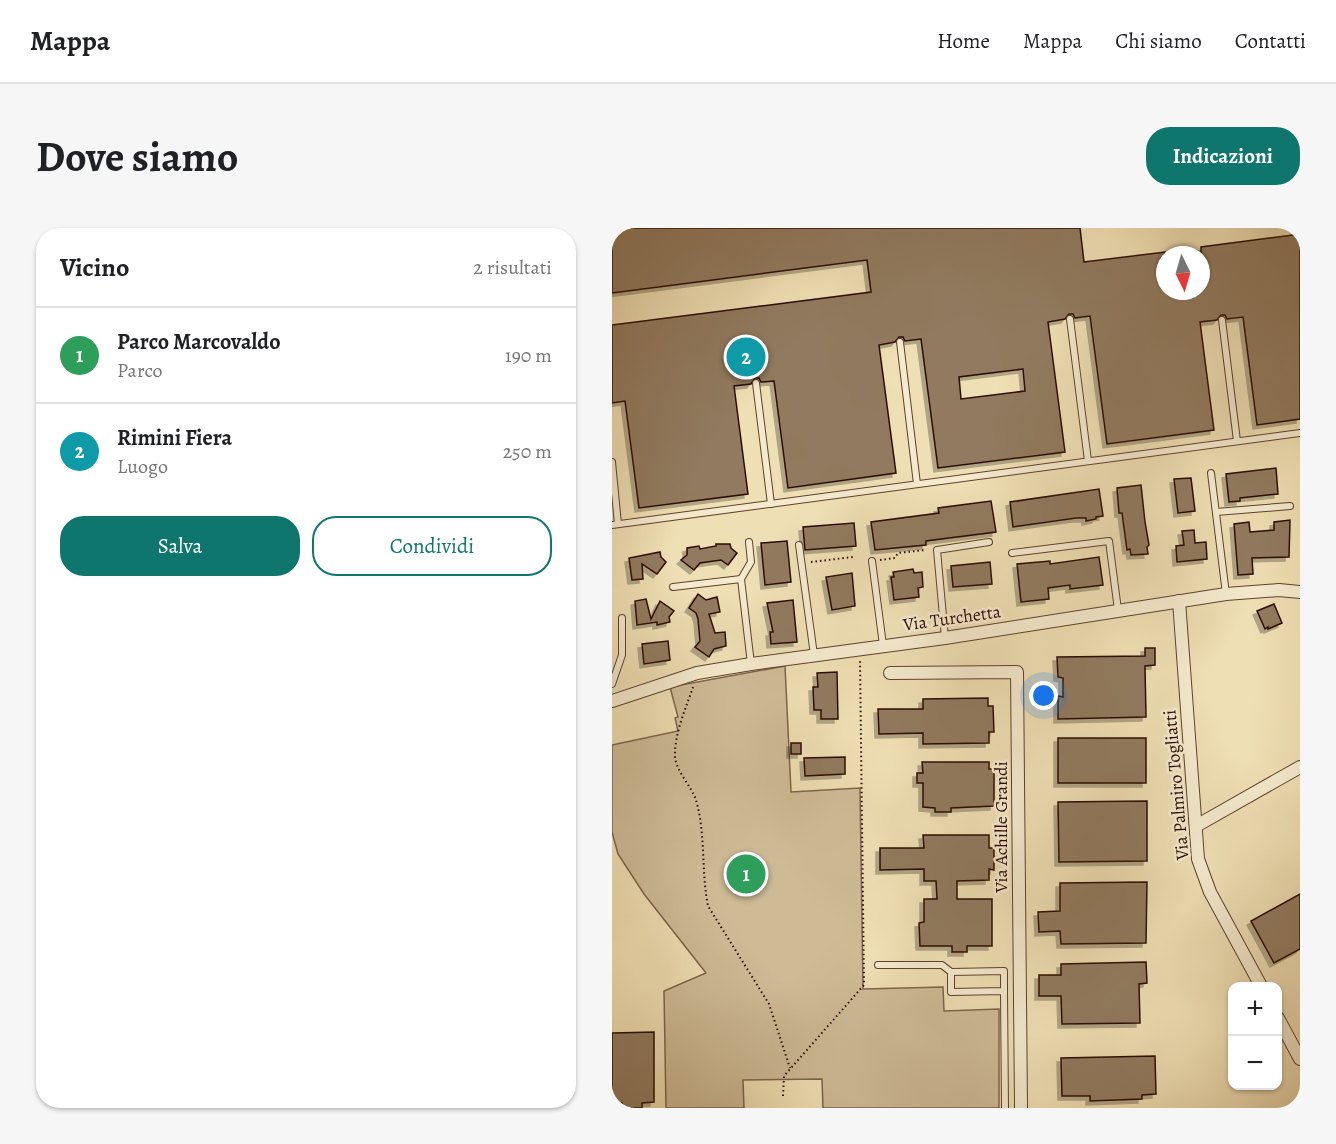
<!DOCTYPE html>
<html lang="it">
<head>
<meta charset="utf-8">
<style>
  :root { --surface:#fff; --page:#f6f6f6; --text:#202124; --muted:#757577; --line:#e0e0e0; --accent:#0f766e }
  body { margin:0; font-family:Alegreya,serif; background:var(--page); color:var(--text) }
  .controls { position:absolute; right:18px; bottom:18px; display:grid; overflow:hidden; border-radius:12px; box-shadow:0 2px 4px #0004 }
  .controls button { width:54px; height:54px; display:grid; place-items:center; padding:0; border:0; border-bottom:2px solid var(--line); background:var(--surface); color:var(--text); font:30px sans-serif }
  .compass { position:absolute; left:544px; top:18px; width:54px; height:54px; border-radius:50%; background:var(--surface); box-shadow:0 2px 4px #0004; rotate:175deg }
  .you { position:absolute; left:432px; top:468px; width:21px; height:21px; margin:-15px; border:4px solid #fff; border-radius:50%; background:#1a73e8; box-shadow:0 0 0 9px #1a73e833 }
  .badge { display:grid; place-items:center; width:39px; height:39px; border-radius:50%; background:var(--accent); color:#fff; font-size:20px; font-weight:700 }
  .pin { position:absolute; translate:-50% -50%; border:3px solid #fff; box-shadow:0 2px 6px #0006 }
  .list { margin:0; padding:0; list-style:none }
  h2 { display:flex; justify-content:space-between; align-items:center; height:78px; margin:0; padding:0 24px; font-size:26px }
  h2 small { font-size:20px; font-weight:400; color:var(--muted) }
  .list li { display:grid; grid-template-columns:39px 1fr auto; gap:18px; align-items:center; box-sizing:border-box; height:96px; padding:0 24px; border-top:2px solid var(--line) }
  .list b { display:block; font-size:22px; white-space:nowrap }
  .list p { margin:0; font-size:20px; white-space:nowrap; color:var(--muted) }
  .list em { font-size:20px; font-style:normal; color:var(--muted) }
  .actions { display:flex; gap:12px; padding:18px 24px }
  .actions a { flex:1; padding:14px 0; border:2px solid var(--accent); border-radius:24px; text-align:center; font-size:21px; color:var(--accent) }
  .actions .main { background:var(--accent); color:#fff }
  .map { position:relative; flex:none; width:688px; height:880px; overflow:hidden; border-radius:24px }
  header { display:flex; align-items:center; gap:36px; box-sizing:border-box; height:84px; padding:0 30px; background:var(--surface); border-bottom:2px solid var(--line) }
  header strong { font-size:28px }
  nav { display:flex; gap:33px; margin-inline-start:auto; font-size:21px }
  .intro { display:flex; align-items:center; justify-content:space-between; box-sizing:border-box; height:144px; padding:0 36px }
  h1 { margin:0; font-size:42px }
  .button { padding:15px 27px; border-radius:24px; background:var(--accent); color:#fff; font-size:21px; font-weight:700 }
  main { display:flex; gap:36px; padding:0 36px }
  aside { flex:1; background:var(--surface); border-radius:24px; box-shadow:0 2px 4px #0004 }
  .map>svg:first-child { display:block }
  .green { fill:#cebb96; stroke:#7d644c; stroke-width:1.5 }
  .building { fill:#917a5f; stroke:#2c0c02; stroke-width:1.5; fill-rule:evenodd; filter:url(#shadow) }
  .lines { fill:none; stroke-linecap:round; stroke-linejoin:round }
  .lane-casing { stroke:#5d412e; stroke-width:8 }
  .street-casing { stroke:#5d412e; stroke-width:14 }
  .path { stroke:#2c0c02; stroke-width:2; stroke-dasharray:1.5 3; stroke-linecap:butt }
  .lane { stroke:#f5eace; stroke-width:6 }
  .street { stroke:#f5eace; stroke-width:12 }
  .labels { text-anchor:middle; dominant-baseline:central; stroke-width:5; stroke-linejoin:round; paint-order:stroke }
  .street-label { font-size:18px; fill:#2c0c02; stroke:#f5eace }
</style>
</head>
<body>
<header>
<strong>Mappa</strong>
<nav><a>Home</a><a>Mappa</a><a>Chi siamo</a><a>Contatti</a></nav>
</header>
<div class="intro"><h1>Dove siamo</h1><a class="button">Indicazioni</a></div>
<main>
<aside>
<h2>Vicino<small>2 risultati</small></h2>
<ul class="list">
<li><span class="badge" style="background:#2e9e5b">1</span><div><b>Parco Marcovaldo</b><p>Parco</p></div><em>190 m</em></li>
<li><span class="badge" style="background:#0f9aa8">2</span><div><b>Rimini Fiera</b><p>Luogo</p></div><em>250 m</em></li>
</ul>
<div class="actions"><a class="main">Salva</a><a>Condividi</a></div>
</aside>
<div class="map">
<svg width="688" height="880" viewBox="0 0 688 880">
  <defs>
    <filter id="shadow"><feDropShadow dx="-4" dy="4" stdDeviation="0" flood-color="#0004"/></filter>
  </defs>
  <rect width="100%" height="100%" fill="#efdfb4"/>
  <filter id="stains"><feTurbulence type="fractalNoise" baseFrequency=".00333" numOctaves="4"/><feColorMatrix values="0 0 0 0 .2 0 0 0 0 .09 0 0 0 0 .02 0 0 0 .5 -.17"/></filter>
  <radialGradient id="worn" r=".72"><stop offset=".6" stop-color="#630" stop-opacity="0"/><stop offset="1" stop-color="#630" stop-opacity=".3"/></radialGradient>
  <!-- green -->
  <path class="green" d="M173 438 179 564 248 560 251 761 331 759 332 783 387 781V880H211L210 851 131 852 132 880H54L52 763 94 745 32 666 6 626 0 604V517L66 503 63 490 66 489 58 459Z"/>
  <!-- building -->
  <g class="building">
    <path d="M0 0H468L472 34 553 24V63H589V19L688 6V191L645 197 631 89 615 91 613 87H609L605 92 588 94 602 202 495 216 478 88 463 90 461 86H457L453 91 436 94 453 224 326 240 309 111 293 113 291 109H287L283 114 267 117 284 245 176 260 162 153 149 154 147 150H143L139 156 122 158 136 266 27 280 13 173 0 175V97L259 64 255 32 0 65ZM411 141 413 163 349 171 347 149Z"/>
    <path d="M664 240 666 266 628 270V273L617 274 614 246Z"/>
    <path d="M579 250 583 283 566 285 562 251Z"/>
    <path d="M529 257 533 294 537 317 535 319 536 326 519 327 518 321 515 322 510 285H507L505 260Z"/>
    <path d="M487 261 491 288 484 289V291L474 293V290H464L401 299 398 274Z"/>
    <path d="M379 273 384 304 314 313V317L263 322 259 294 327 285 326 280Z"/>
    <path d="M678 292 677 329 640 330 641 346 626 347 622 296 637 294 638 304 662 302V294Z"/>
    <path d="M242 295 244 318 193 322 191 299Z"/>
    <path d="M582 302 583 315 594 314 595 331 565 334 564 318 572 317 570 303Z"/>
    <path d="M175 313 179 354 153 357 149 315Z"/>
    <path d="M104 316H118L119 320 125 325 116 337 109 332 88 335 82 342 69 332 75 327V320L87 318 88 321 104 318Z"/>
    <path d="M48 324 49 329 54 334 45 346 30 336 31 351 20 352 17 330Z"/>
    <path d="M487 329 491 357 458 361V357L436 360 437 371 409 374 405 336 438 333V336Z"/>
    <path d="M378 334 380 356 341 359 339 338Z"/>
    <path d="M301 341 302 345 310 344 311 359 306 360 307 369 282 372 279 349H282L281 344Z"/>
    <path d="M240 345 243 378 220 382 214 349Z"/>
    <path d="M86 366 94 372 105 369 108 384 97 386 103 405 113 404 114 418 102 421 97 429 83 419 88 413 86 391 84 385 77 380Z"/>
    <path d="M34 371 39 391 48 373 62 383 57 389 58 394 45 397V394L25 397 23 373Z"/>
    <path d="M181 372 185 414 159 416 158 404H161L155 375Z"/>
    <path d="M662 376 670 395 656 401V399L653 401 645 383Z"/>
    <path d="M56 413 58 432 32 436 30 416Z"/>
    <path d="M533 420H543V437L533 438 534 489 446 491V468L451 469V450L446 449 445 429 533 428Z"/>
    <path d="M225 444 226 491H209V482H202L201 459H206L205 445Z"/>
    <path d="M376 470V478H381L382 504H377V515L311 516V505L267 506 266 481H311V471Z"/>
    <rect x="446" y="510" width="88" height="45"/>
    <rect x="179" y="515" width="10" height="11"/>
    <path d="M233 529V546L193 548 192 530Z"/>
    <path d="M310 534H377V541H382V578L339 580V584H323V580L311 579V555H305V545H311Z"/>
    <path d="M535 573V633L447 634 446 574Z"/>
    <path d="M311 607H377V620H382V642L377 641V652L345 653V671H380V718H355V724H340V718H308L307 695 312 694V671H325L324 653H312V641L268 642V620H312Z"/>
    <path d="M535 654 534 715 449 716 448 703 427 704 426 684 448 683V655Z"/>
    <path d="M688 666V721L662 735 639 693Z"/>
    <path d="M534 734 535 755 527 756 528 795 450 796 449 768H427V747H449V736Z"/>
    <path d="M42 804V874L30 875V880H10V875H0V805Z"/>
    <path d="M543 828 544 866 530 867V871L478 873V868H450L449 830Z"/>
  </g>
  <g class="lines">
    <!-- lane casing -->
    <g class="lane-casing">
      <g id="lane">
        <path d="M458 91 476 233"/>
        <path d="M610 92 625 213"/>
        <path d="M288 114 305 256"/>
        <path d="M144 155 159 276"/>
        <path d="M0 234 6 296"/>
        <path d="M599 245 614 366"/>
        <path d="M604 284 678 278"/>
        <path d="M0 297 688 205"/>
        <path d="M137 314 139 334 129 351 139 436"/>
        <path d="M187 317 202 427"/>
        <path d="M400 325 497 313 506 382"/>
        <path d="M260 333 271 417"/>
        <path d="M61 359 129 351"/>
        <path d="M333 410 325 322 377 314"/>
        <path d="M0 456 10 427V390"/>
        <path d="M266 737H330L339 744"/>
        <path d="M392 763 339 764V744L392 743V763L393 880"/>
      </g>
    </g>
    <!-- street casing -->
    <g class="street-casing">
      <g id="street">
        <path d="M567 373 586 631 598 664 649 758"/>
        <path d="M278 445 405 444 409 880"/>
        <path d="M0 473 85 445 139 436 333 410 614 366 667 362 688 364"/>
        <path d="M584 598 688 539"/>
        <path d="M666 790 688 831"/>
      </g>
    </g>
    <!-- path -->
    <g class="path">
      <path d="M268 332 283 330 286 325 313 322"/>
      <path d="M199 334 241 329"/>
      <path d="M81 459C74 480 63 504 63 526 62 541 80 559 84 572 94 606 89 644 96 678L157 776 178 840"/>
      <path d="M171 868 172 848 252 757 248 433"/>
    </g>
    <!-- lane -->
    <use href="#lane" class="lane"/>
    <!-- street -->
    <use href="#street" class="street"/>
  </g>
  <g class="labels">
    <!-- street labels -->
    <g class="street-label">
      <text transform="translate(340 390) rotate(-8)">Via Turchetta</text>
      <text transform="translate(564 557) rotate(-95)">Via Palmiro Togliatti</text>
      <text transform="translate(389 599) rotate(-90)">Via Achille Grandi</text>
    </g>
  </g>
  <rect width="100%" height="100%" filter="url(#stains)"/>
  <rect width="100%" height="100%" fill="url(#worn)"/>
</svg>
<div class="controls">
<button>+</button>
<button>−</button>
</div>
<svg class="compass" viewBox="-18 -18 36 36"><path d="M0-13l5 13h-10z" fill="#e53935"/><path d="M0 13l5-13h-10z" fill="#757577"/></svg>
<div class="you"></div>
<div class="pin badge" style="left:134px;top:646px;background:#2e9e5b">1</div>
<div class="pin badge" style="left:134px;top:129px;background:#0f9aa8">2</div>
</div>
</main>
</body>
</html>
